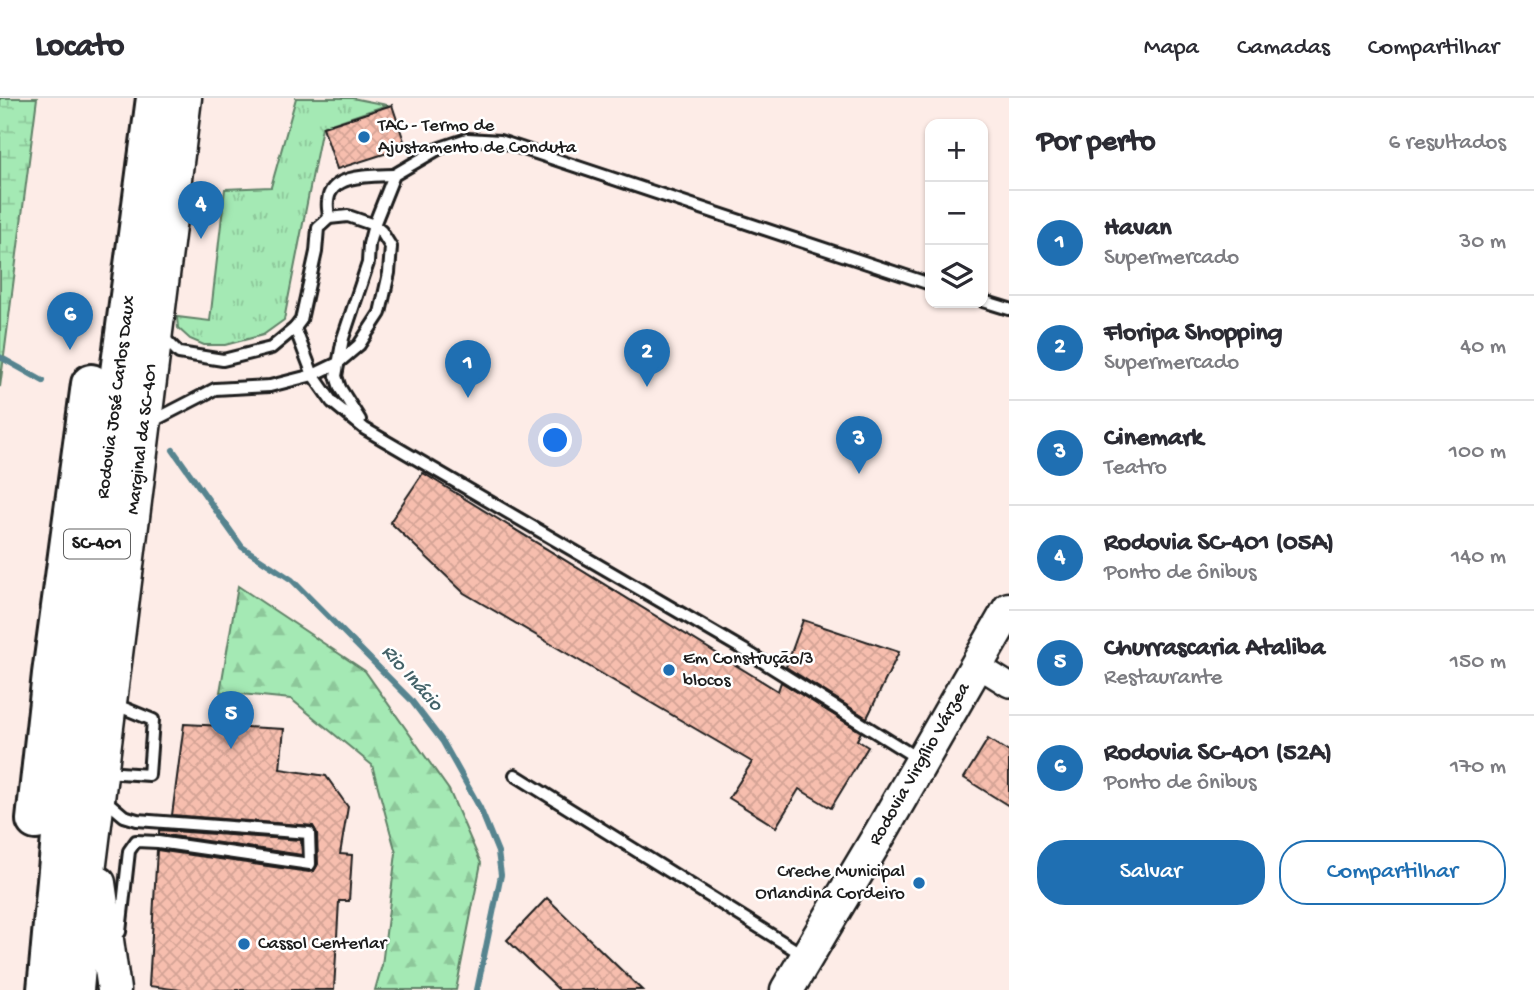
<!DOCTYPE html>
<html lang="pt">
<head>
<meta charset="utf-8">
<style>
  :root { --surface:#fff; --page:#f2f2f3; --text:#2b2b33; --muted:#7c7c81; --line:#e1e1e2; --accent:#1f6fb2 }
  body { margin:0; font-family:"Gochi Hand",sans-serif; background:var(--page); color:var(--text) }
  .controls { position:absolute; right:21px; top:21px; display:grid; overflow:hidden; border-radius:14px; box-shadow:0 2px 5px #0004 }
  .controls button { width:63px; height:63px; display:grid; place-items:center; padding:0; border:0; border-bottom:2px solid var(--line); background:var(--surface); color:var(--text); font:35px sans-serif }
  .you { position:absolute; left:556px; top:343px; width:24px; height:24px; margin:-18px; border:5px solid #fff; border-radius:50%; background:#1a73e8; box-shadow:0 0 0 10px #1a73e833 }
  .badge { display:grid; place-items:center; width:46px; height:46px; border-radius:50%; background:var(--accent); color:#fff; font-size:23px; font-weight:700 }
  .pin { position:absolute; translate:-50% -58px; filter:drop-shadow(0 2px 4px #0008) }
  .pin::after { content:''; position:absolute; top:37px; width:24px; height:21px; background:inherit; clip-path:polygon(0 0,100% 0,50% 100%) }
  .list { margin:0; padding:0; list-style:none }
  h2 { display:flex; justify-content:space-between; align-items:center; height:91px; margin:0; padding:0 28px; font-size:30px }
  h2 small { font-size:23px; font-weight:400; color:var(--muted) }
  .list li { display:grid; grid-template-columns:46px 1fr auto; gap:21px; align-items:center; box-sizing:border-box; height:105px; padding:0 28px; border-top:2px solid var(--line) }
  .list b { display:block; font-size:26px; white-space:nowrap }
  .list p { margin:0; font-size:23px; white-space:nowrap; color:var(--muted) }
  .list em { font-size:23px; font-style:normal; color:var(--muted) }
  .actions { display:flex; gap:14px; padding:21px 28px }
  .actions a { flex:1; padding:16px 0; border:2px solid var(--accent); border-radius:28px; text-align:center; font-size:24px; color:var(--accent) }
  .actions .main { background:var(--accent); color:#fff }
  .icon { flex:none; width:38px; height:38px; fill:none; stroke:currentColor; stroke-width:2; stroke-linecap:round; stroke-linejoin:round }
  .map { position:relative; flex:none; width:1009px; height:892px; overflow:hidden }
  header { display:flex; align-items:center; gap:42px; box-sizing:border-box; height:98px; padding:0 35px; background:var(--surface); border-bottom:2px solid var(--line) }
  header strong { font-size:33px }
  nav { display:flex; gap:38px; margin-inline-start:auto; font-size:24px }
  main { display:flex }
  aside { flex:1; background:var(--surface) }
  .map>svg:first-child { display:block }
  .grass { fill:url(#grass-tufts); stroke:#608268; stroke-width:2 }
  .forest { fill:url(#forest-firs); stroke:#608268; stroke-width:2 }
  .wetland { fill:url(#wetland-marsh); stroke:#608268; stroke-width:2 }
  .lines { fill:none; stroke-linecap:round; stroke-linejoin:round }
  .stream { stroke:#56848f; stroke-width:6 }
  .building { fill:url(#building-cross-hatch); stroke:#1c1c1c; stroke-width:2 }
  .lane-casing { stroke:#1c1c1c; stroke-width:16 }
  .street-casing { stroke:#1c1c1c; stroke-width:28 }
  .secondary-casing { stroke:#1c1c1c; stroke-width:37 }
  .highway-casing { stroke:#1c1c1c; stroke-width:44 }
  .lane { stroke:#fff; stroke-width:10 }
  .street { stroke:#fff; stroke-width:23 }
  .secondary { stroke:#fff; stroke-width:32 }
  .highway { stroke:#fff; stroke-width:38 }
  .poi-dot { fill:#1f6fb2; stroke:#fff; stroke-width:2.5 }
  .labels { text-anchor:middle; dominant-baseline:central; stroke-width:5; stroke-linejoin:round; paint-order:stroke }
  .shield { fill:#fff; stroke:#606060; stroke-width:2 }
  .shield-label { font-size:18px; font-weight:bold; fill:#1c1c1c }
  .poi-label { font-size:19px; fill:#1c1c1c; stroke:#fff; text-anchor:start }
  .street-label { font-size:19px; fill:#1c1c1c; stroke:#fff }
  .water-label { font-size:21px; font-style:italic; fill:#436268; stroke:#fff }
</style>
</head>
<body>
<header>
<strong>Locato</strong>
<nav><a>Mapa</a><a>Camadas</a><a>Compartilhar</a></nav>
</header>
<main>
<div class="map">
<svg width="1009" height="892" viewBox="0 0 1009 892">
  <defs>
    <pattern id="grass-tufts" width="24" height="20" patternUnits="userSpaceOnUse" patternTransform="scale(1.75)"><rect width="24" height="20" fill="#a4e9b4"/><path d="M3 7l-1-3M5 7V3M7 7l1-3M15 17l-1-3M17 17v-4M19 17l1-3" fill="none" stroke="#8dc79a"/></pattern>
    <pattern id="forest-firs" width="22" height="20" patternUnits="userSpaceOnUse" patternTransform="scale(1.75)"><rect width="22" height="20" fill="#a4e9b4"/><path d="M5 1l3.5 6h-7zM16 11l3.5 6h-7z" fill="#8dc79a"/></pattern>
    <pattern id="wetland-marsh" width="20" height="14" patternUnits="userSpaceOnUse" patternTransform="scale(1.75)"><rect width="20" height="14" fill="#a4e9b4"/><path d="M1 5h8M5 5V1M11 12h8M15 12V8" fill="none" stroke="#8dc79a"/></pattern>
    <pattern id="building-cross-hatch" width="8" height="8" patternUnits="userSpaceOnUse" patternTransform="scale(1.75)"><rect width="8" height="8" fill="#f7beae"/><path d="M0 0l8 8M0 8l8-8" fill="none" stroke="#d3a395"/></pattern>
  </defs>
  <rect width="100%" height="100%" fill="#fdece7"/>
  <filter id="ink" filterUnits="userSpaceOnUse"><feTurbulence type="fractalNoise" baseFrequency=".0143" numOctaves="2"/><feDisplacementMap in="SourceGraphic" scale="14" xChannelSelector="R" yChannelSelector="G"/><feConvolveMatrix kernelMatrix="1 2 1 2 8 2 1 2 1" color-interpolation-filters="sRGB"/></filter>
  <g filter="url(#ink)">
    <!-- grass -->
    <path class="grass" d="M296 0H352L387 7 322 29 284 222 263 237 225 247H204L190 241 178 230 177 219 210 223 225 91 271 89Z"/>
    <!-- forest -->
    <path class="forest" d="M238 488 365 573 449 692 481 765 456 892H375L382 867 396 755 372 667 291 601 220 594Z"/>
    <!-- wetland -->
    <path class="wetland" d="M0 0H37L0 289Z"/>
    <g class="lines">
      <!-- stream -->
      <g class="stream">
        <path d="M0 259 43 283"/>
        <path d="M173 352 242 449 292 482 411 602 443 644 480 710 498 754 501 777 477 892"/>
      </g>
    </g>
    <!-- building -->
    <g class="building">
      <path d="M392 7 406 49 337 71 323 29Z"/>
      <path d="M423 375 778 593 781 584 861 634 857 642 868 649 831 710 799 691 776 729 729 700 752 664 464 495 390 424Z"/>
      <path d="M803 522 899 554 867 620 786 569Z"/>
      <path d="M184 626 284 631 280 671 326 678 348 709 340 756 352 757 349 803H339L334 892H180L149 888 157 752 309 774 314 773 318 766 317 735 313 728 172 717Z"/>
      <path d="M988 641 1009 654V708L964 680Z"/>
      <path d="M159 732 301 742 302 757 159 736Z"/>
      <path d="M547 800 642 892H559L507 842Z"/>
    </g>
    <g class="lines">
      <!-- lane casing -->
      <g class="lane-casing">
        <g id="lane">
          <path d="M329 120C329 115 327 109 328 103 330 75 374 78 394 77"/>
          <path d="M983 203 1009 211"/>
          <path d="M295 230 313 277 332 304 365 331 744 552 920 662"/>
          <path d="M161 237 179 255 223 262 271 250 295 230 301 222 316 154 318 130 329 120 348 118 374 127 369 146 368 165 343 240 336 278 340 290 360 322"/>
          <path d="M149 325 215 291 270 288 313 277 338 265 359 247 380 215 389 175 391 149 381 133 374 127 394 77 440 50 467 41 500 43 930 186"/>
          <path d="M105 674 149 677 153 622 114 606"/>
          <path d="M515 677 805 858"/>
          <path d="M104 701 124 718 137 722 309 735 310 766 158 744 136 743 129 753 120 834"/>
        </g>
      </g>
      <!-- street casing -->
      <g class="street-casing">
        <path id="street" d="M977 567 1009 587"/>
      </g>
      <!-- secondary casing -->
      <g class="secondary-casing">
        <g id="secondary">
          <path d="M99 785 114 892"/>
          <path id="s1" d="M77 892 84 814 185 0"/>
          <path id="s2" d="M787 892 881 734 1009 511"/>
        </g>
      </g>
      <!-- highway casing -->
      <g class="highway-casing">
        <g id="highway">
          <path d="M36 722 52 576 91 286"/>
          <path id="s3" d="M47 892 66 685 156 0"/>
        </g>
      </g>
      <!-- lane -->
      <use href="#lane" class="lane"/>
      <!-- street -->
      <use href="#street" class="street"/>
      <!-- secondary -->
      <use href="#secondary" class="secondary"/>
      <!-- highway -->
      <use href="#highway" class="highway"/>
    </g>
  </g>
  <!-- markers -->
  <g class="poi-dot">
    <circle cx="364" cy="39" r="7"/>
    <circle cx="669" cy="572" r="7"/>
    <circle cx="919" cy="785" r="7"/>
    <circle cx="244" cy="846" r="7"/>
  </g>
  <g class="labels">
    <!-- shield labels -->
    <rect class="shield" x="64" y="431.5" width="66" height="29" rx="5"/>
    <g class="shield-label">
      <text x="97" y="446">SC-401</text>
    </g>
    <!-- poi labels -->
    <g class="poi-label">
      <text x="378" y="28">TAC - Termo de<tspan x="378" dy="22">Ajustamento de Conduta</tspan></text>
      <text x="683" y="561">Em Construção/3<tspan x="683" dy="22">blocos</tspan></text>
      <text x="905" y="774" text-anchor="end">Creche Municipal<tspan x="905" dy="22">Orlandina Cordeiro</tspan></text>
      <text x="258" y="846">Cassol Centerlar</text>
    </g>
    <!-- street labels -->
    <g class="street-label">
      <text stroke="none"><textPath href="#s3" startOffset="597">Rodovia José Carlos Daux</textPath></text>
      <text stroke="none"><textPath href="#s1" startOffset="555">Marginal da SC-401</textPath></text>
      <text stroke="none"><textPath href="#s2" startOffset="262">Rodovia Virgílio Várzea</textPath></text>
    </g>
    <!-- water labels -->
    <g class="water-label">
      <text transform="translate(411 581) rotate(48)">Rio Inácio</text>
    </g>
  </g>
</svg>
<div class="controls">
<button>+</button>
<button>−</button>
<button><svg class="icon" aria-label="layers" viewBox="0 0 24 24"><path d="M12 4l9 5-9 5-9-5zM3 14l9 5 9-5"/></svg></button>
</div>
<div class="you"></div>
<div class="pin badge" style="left:468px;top:300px">1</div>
<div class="pin badge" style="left:647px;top:289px">2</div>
<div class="pin badge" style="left:859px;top:376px">3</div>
<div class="pin badge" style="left:201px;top:141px">4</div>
<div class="pin badge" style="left:231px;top:651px">5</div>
<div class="pin badge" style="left:70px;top:252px">6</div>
</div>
<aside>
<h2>Por perto<small>6 resultados</small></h2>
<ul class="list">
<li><span class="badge">1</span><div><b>Havan</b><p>Supermercado</p></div><em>30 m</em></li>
<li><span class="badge">2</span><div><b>Floripa Shopping</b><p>Supermercado</p></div><em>40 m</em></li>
<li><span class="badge">3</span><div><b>Cinemark</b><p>Teatro</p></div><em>100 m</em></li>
<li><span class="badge">4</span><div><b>Rodovia SC-401 (05A)</b><p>Ponto de ônibus</p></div><em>140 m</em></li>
<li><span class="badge">5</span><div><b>Churrascaria Ataliba</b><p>Restaurante</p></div><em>150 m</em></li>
<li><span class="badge">6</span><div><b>Rodovia SC-401 (52A)</b><p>Ponto de ônibus</p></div><em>170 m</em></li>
</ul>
<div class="actions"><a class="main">Salvar</a><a>Compartilhar</a></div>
</aside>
</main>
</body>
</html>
